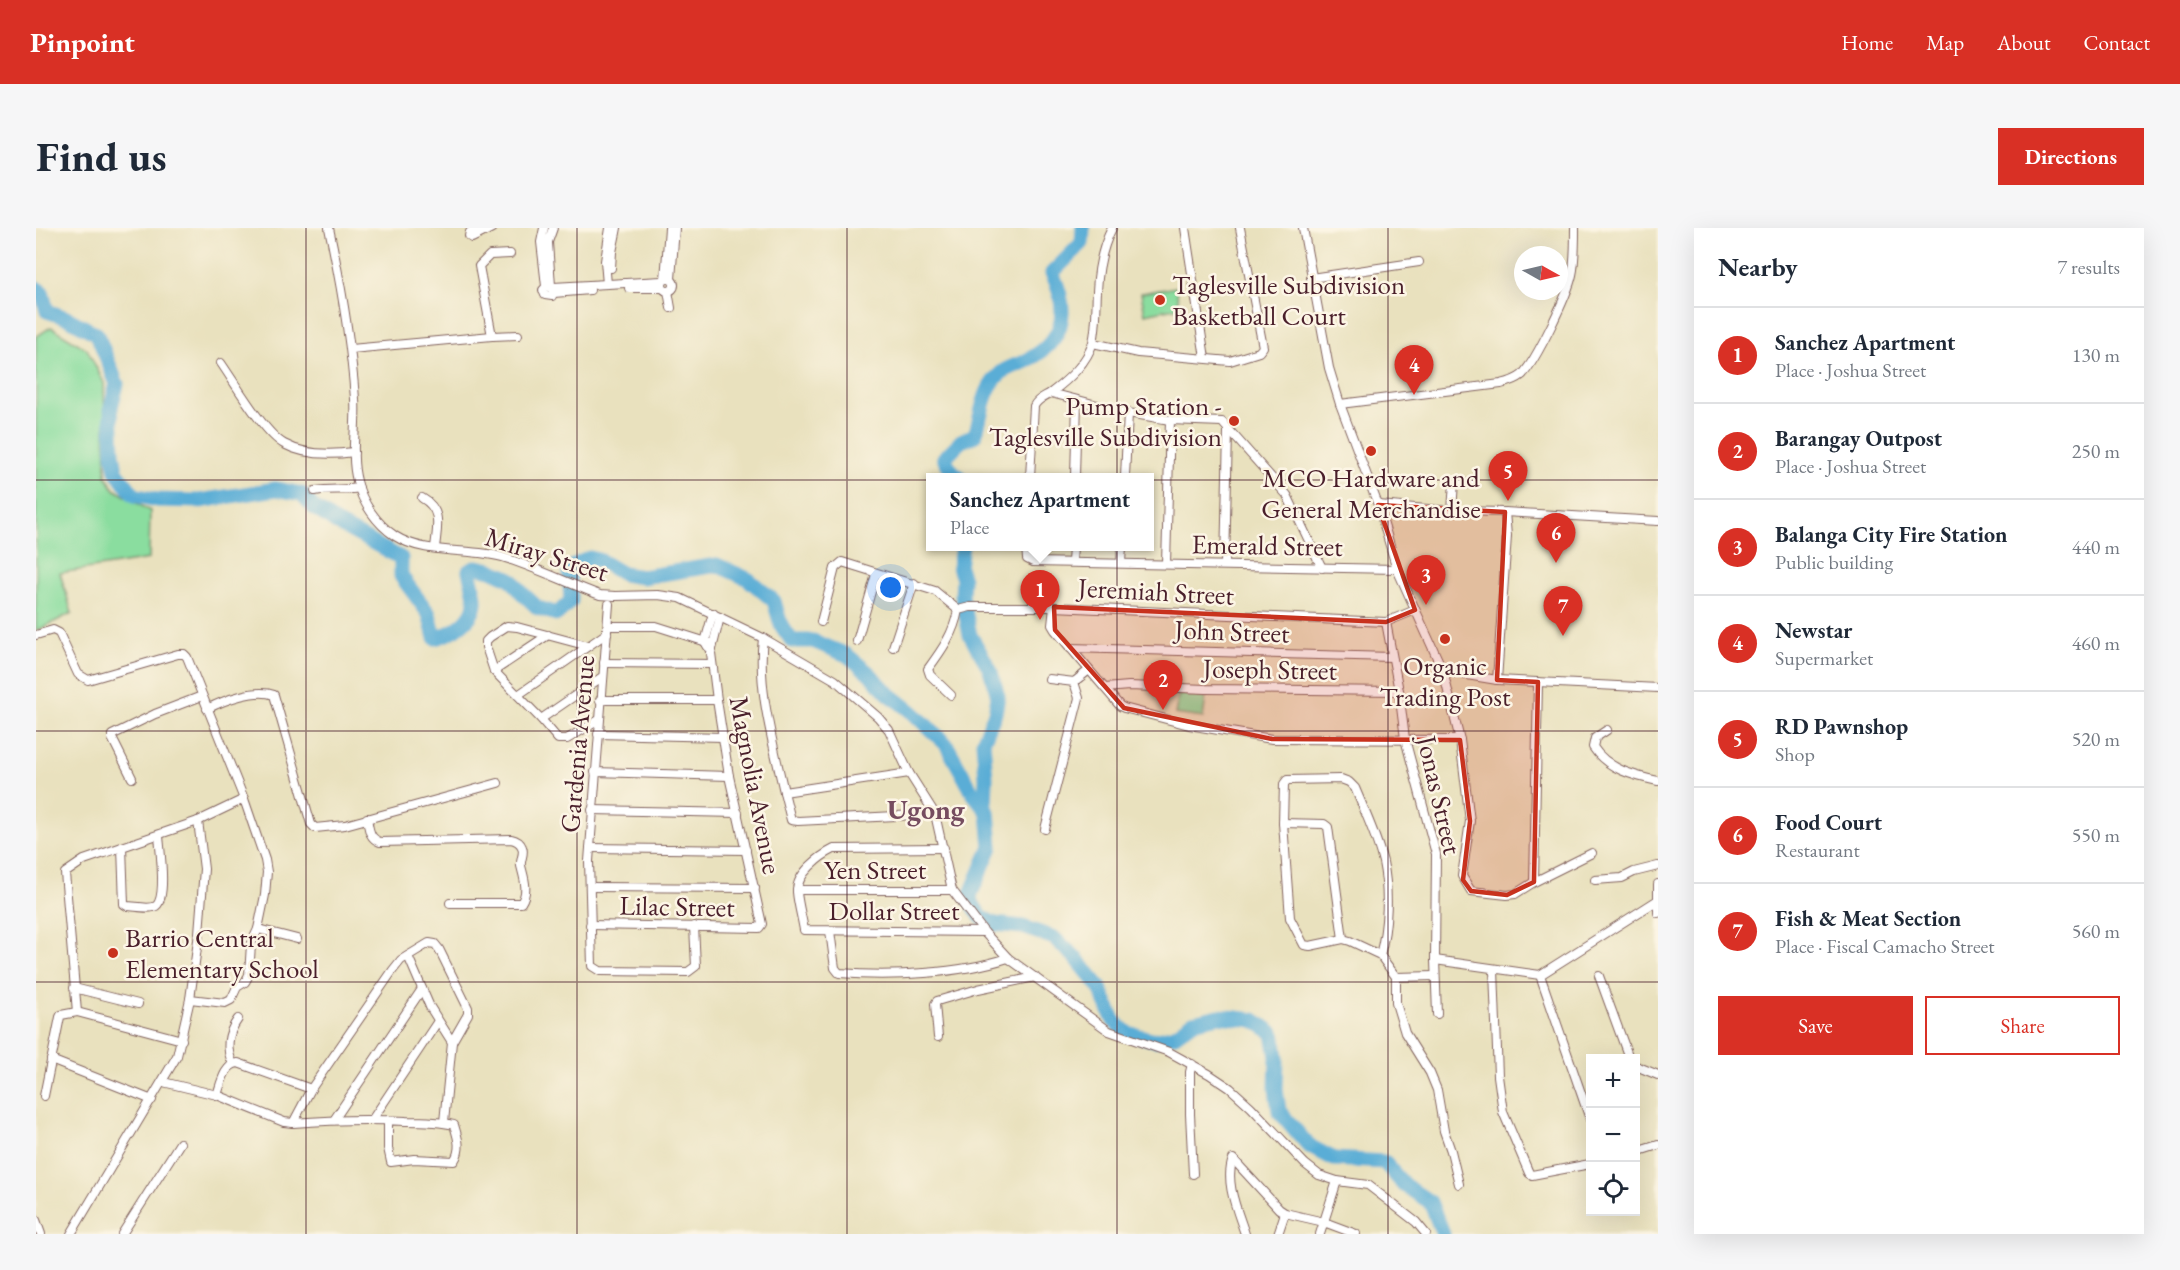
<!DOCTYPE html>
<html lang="en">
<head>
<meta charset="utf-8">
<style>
  :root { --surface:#fff; --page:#f6f6f7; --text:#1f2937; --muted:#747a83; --line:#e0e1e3; --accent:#d93025 }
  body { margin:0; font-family:"EB Garamond",serif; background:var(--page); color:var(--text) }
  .controls { position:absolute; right:18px; bottom:18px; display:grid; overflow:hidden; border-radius:0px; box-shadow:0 6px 24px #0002 }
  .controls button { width:54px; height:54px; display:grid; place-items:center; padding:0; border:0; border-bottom:2px solid var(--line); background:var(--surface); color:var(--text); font:30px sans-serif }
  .compass { position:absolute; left:1478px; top:18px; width:54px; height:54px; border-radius:50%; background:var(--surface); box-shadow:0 6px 24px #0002; rotate:98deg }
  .you { position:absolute; left:855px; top:360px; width:21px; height:21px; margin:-15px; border:4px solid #fff; border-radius:50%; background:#1a73e8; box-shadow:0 0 0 9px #1a73e833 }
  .badge { display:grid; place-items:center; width:39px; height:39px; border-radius:50%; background:var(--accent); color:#fff; font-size:20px; font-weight:700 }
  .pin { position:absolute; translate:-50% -50px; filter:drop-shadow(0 2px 3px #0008) }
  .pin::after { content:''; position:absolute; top:32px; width:21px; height:18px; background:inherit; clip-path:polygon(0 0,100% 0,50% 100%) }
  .popup { position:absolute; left:890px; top:245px; width:228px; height:78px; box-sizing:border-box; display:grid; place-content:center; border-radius:0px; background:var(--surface); filter:drop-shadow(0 2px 4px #0005); font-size:20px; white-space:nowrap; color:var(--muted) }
  .popup b { font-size:22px; color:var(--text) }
  .popup::after { content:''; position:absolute; left:50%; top:100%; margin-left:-12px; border:12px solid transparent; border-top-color:var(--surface) }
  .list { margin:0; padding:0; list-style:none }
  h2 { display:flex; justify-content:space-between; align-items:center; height:78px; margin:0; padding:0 24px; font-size:26px }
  h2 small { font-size:20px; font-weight:400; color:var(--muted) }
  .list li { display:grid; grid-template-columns:39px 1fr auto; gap:18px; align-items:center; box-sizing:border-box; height:96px; padding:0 24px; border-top:2px solid var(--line) }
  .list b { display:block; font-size:22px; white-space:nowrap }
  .list p { margin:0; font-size:20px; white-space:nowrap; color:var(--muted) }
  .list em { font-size:20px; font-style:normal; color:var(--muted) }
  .actions { display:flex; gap:12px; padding:18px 24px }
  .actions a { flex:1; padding:14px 0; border:2px solid var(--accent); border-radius:0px; text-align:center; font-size:21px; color:var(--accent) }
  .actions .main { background:var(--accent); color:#fff }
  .icon { flex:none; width:33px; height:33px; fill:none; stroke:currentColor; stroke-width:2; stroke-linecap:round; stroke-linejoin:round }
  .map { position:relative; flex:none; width:1622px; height:1006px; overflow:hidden; border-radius:0px }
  header { display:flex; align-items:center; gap:36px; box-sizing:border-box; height:84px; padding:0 30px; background:var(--accent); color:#fff }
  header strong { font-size:28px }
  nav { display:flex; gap:33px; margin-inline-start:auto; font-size:21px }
  .intro { display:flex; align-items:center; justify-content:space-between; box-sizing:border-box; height:144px; padding:0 36px }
  h1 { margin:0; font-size:42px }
  .button { padding:15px 27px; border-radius:0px; background:var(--accent); color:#fff; font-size:21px; font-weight:700 }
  main { display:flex; gap:36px; padding:0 36px }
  aside { flex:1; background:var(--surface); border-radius:0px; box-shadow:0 6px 24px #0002 }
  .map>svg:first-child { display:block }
  .green { fill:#8add9f; stroke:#6a7e65; stroke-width:1.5 }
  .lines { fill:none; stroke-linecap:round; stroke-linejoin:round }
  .river { stroke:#5aadd6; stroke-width:15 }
  .minor-casing { stroke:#82635e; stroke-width:10 }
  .minor { stroke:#fff; stroke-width:8 }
  .marked { fill:#c8321e; fill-opacity:0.2; stroke:#c8321e; stroke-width:4.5; stroke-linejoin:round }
  .grid { fill:none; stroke:#4a1f2b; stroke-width:1.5; stroke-opacity:0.55 }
  .poi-dot { fill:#c8321e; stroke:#fcf5e5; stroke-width:2 }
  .labels { text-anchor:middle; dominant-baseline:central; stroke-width:5; stroke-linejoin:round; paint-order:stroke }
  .poi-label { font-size:27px; fill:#4a1f2b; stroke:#fcf5e5; text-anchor:start }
  .street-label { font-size:27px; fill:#4a1f2b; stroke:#fcf5e5 }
  .neighbourhood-label { font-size:28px; font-weight:bold; fill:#764d60; stroke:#fcf5e5 }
</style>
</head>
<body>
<header>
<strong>Pinpoint</strong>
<nav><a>Home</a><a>Map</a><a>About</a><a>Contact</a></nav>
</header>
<div class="intro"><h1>Find us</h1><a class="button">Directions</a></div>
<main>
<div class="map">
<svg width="1622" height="1006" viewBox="0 0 1622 1006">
  <rect width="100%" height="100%" fill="#fcf5e5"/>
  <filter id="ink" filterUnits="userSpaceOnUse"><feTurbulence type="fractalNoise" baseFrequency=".0167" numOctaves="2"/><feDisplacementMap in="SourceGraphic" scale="12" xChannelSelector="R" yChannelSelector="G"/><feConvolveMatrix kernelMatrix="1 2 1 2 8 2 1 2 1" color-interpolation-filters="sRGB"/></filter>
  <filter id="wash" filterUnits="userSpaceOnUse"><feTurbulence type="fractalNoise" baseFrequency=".008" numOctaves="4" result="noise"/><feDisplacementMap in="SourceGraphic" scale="24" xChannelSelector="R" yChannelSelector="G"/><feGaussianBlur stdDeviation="1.35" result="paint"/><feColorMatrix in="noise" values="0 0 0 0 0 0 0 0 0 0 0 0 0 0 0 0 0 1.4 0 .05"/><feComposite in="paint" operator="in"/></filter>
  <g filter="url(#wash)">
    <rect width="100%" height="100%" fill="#e9e1be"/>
    <!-- green -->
    <g class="green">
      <path d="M1140 59 1143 79 1109 86 1105 65Z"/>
      <path d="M15 99 51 121 68 155 70 248 78 261 114 283 113 331 24 345 36 385 0 403V109Z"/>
      <path d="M1143 465 1170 469 1167 490 1139 486Z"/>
    </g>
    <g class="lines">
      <!-- river -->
      <g class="river">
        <path d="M0 60 6 64 11 83 31 90 61 106 81 156 75 179 77 225 80 243 98 267 121 272 163 273 240 261 266 266 277 279 302 296 365 330V348L393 386 399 410C415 406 440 392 439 372 439 363 435 352 433 343L441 339 455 342 475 351 486 365 502 380 521 386 535 373 533 342 541 336 554 330 565 333 587 346 606 349 681 337 712 351 738 373 745 397 756 413H777L811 427 833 445 852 465 876 484 910 516 937 565 952 584 955 619 933 670 945 689 959 696 987 699 1018 710 1039 729 1063 758 1078 793 1091 805 1119 812 1139 807 1157 794 1183 788 1218 792 1237 805 1241 829 1240 861 1243 883 1273 918 1298 931 1348 934 1368 957 1394 974 1407 1006"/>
        <path d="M924 249 917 245 908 230 925 213 939 207C947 184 946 162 965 145 972 139 983 137 990 133 1029 113 1034 83 1016 45L1046 15 1047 0"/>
        <path d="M926 318 923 339 927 351 926 368 934 407 954 441 962 468 959 485 947 514 950 549 949 581"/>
      </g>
    </g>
  </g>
  <g filter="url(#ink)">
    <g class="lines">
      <!-- minor casing -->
      <g class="minor-casing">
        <g id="minor">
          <path d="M293 0C305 56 315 114 319 171 321 199 314 226 321 253 326 275 341 296 359 308 388 327 434 320 466 329 500 339 531 355 564 367L579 368 622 367 644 370 727 410 799 452 842 489 853 502 873 545 899 586 916 662 948 704 972 730 1073 803 1133 824 1173 846 1194 860 1215 879 1269 936 1283 947 1301 953 1332 957 1380 994 1390 1006"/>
          <path d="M445 0 434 4 433 8 436 10 456 0"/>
          <path d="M508 0 505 14 510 58"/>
          <path d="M1149 0 1169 130"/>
          <path d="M1267 0 1293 140 1304 176 1342 277 1361 341 1407 443 1424 512 1434 593 1426 648 1435 663 1471 667 1479 666 1498 654 1556 625"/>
          <path d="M575 40 576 24 581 0"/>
          <path d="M1275 50 1383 34"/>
          <circle cx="632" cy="57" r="6"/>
          <path d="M629 51 633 0"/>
          <path d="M635 51 639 0"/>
          <path d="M571 56 569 33 574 0"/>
          <path d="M515 58 512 14 517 0"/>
          <path d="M517 59 516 68 509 67 507 62 512 57 517 59 626 53"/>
          <path d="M593 60H626"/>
          <path d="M632 63 635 80"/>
          <path d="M518 65 554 62"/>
          <path d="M456 108 443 38 454 27 474 26"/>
          <path d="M1057 115 1102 125 1194 133 1223 124 1227 119 1204 0"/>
          <path d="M315 121 456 108 482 107"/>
          <path d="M185 135C199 155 228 205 248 216 268 227 296 227 318 224"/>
          <path d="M1015 165 1092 185 1134 192 1186 194 1251 267 1286 340"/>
          <path d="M1304 176 1465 156C1473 154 1480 152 1486 147 1500 133 1532 66 1536 47 1539 34 1539 13 1539 0"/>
          <path d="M994 249 998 178C1002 170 1009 169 1016 164 1033 151 1051 135 1057 114 1061 98 1060 80 1061 63 1062 40 1066 20 1076 0"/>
          <path d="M1039 249 1041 172"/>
          <path d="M1089 249 1092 185"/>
          <path d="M279 263C295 260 308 263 323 260"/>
          <path d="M386 270C407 282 401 299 399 320"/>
          <path d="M1342 277 1416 283 1469 284 1622 293"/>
          <path d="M1416 283 1418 254 1435 256"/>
          <path d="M990 318 991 331 997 334 1361 341"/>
          <path d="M1036 334 1037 318"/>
          <path d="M1085 335 1086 318"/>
          <path d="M1130 336 1134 192"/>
          <path d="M1189 337 1192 203"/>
          <path d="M573 376 553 633 556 738 564 743 652 744 660 738 658 698"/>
          <path d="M1018 379 1016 397 1019 402 1084 478 1088 480 1153 497 1236 511 1424 512"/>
          <path d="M785 394 799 340 806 334 899 363 922 382"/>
          <path d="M1350 394 1363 463 1369 511 1400 626 1399 732 1401 786"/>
          <path d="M572 398H620L677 416"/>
          <path d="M0 407 17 402 23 405 42 446 52 452 142 426H148L151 429 208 571 229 632 231 644 229 667 222 701 215 716 213 747 209 754 201 759 195 772 189 775 154 771"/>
          <path d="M727 410C721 461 737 514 748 564L873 545"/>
          <path d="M821 413 840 346"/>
          <path d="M552 418 481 399 471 398 454 409 450 413V419L458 443 505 491 522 511H531L563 492"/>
          <path d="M672 419 669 414 677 385"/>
          <path d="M857 419 878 355"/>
          <path d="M1034 420 1356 429"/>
          <path d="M568 435 676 436"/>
          <path d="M458 443 512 407"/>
          <path d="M1407 443 1461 452 1622 460"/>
          <path d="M1013 451 1038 454 1053 442"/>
          <path d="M1461 452 1471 308 1469 284"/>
          <path d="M1069 460 1093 458 1170 461 1363 463"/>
          <path d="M482 467 571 405"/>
          <path d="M915 467 894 447 892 441C906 422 918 405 922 382L934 379H1018L1350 394 1379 382"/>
          <path d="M564 472H681"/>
          <path d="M171 481C188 472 220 460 238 467L275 596 279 600 309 597 462 555"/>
          <path d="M505 491 566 449"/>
          <path d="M1571 502 1559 510 1557 519C1571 541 1598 548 1622 553"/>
          <path d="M562 506 687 509"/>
          <path d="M559 544 693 548"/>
          <path d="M96 550 76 510V507L119 486 166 468"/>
          <path d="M748 564 755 592 762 593 899 586"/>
          <path d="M556 582 702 585"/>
          <path d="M331 590C333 601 333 610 344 614L475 611C480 612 484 614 486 619 489 625 484 631 485 638 488 650 493 663 485 675H414"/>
          <path d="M1247 595 1288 596 1292 599 1307 711"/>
          <path d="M1009 601 1043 470 1038 454"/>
          <path d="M86 619 88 676 91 678C99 678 113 682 120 678 131 669 124 621 123 608"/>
          <path d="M554 620 710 622"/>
          <path d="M908 620 798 621C784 628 760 646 761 664 762 676 766 690 768 702L948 704"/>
          <path d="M1559 652 1586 650 1598 644 1622 638"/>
          <path d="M1498 654 1502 454"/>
          <path d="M1622 656V685"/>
          <path d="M554 659 719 660"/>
          <path d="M761 662H916"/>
          <path d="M554 697 723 700 726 696 693 548 681 472 675 425 684 389"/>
          <path d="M222 701 261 711"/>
          <path d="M794 703 799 740 803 745C855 749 923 746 972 730"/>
          <path d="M1344 727C1352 698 1353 663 1347 634 1341 609 1329 584 1319 560L1313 554 1305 551 1251 552 1248 556 1247 595 1254 690 1268 717 1274 718 1307 711 1314 713 1344 727 1360 749V775L1369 805 1394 845 1401 862 1408 903 1415 923 1423 956"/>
          <path d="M372 728 394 779 416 814"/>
          <path d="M1399 732 1504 747 1622 672"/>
          <path d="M1458 742 1462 848 1467 884 1493 945 1496 947 1554 936"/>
          <path d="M1504 747 1554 891"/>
          <path d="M1563 748 1593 830"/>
          <path d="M1360 749 1399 748"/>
          <path d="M38 760 102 776"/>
          <path d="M41 784 29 645 48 632 162 593 208 571"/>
          <path d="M41 784 146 812"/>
          <path d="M902 809 899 776 901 773 942 761 999 749"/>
          <path d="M15 832 116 872"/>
          <path d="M197 836C189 820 192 805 202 791"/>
          <path d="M1156 836 1154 844V886L1157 946"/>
          <path d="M1600 838 1622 847"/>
          <path d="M127 854 181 867 248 894 257 895 275 861 357 742 365 732 393 715 399 716 403 721 432 780V786L416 814 408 894"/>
          <path d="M181 867C185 856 188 837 202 835L275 861"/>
          <path d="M8 868 24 789 25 787 41 784"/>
          <path d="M298 892 386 761"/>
          <path d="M336 892 402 793"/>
          <path d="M257 895C295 892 332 891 370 893 386 893 402 893 418 897 422 910 426 921 418 933L378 931 355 934 352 920V892"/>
          <path d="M1600 924 1622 917"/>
          <path d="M0 992 5 1006"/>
          <path d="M35 1006 141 828 154 771 163 705 168 641 162 593"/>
          <path d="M86 1006 144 915"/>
          <path d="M1209 1006C1202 984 1188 954 1197 931L1243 981 1249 985"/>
          <path d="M1242 1006 1249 985 1288 994 1320 1006"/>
          <path d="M1284 1006 1301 953"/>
        </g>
      </g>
      <!-- minor -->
      <use href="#minor" class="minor"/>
    </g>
  </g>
  <!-- marked area -->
  <path class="marked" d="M1342 277 1469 284 1461 452 1502 454 1498 654 1471 667 1435 663 1427 652 1434 593 1424 512 1236 511 1088 480 1019 402 1018 379 1350 394 1379 382Z"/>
  <!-- grid -->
  <path class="grid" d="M270 0V1006M541 0V1006M811 0V1006M1081 0V1006M1352 0V1006M0 252H1622M0 503H1622M0 754H1622"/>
  <!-- markers -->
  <g class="poi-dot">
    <circle cx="1124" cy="72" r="6"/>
    <circle cx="1198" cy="193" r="6"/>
    <circle cx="1335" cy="223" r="6"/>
    <circle cx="1409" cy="411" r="6"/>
    <circle cx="77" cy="725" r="6"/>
  </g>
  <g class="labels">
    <!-- poi labels -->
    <g class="poi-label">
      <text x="1136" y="56">Taglesville Subdivision<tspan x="1136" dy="31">Basketball Court</tspan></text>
      <text x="1186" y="177" text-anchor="end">Pump Station -<tspan x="1186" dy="31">Taglesville Subdivision</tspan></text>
      <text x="1335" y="249" text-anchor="middle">MCO Hardware and<tspan x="1335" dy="31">General Merchandise</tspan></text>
      <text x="1409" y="437" text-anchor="middle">Organic<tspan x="1409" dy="31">Trading Post</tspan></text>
      <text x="89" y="709">Barrio Central<tspan x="89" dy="31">Elementary School</tspan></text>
    </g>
    <!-- street labels -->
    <g class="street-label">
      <text transform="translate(1231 317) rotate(1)">Emerald Street</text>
      <text transform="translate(511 326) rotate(17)">Miray Street</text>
      <text transform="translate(1120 363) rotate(3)">Jeremiah Street</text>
      <text transform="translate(1196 403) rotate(2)">John Street</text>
      <text transform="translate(1234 441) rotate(1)">Joseph Street</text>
      <text transform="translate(541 516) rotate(-85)">Gardenia Avenue</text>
      <text transform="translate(720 557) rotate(79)">Magnolia Avenue</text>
      <text transform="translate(1404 567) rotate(77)">Jonas Street</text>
      <text x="839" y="641">Yen Street</text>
      <text transform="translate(641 678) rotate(1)">Lilac Street</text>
      <text x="858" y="682">Dollar Street</text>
    </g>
    <!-- neighbourhood labels -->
    <g class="neighbourhood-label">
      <text x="890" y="581">Ugong</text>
    </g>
  </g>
</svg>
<div class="controls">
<button>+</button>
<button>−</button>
<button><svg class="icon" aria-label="locate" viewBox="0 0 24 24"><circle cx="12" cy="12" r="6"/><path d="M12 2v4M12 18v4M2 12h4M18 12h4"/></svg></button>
</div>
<svg class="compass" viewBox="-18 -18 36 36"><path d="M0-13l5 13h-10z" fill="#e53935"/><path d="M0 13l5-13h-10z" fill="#747a83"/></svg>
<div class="you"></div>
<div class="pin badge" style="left:1004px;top:392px">1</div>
<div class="popup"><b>Sanchez Apartment</b>Place</div>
<div class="pin badge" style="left:1127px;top:482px">2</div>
<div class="pin badge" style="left:1390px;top:377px">3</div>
<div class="pin badge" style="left:1378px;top:167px">4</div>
<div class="pin badge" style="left:1472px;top:273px">5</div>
<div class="pin badge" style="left:1520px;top:335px">6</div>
<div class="pin badge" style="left:1527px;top:408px">7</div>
</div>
<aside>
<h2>Nearby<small>7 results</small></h2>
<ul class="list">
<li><span class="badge">1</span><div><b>Sanchez Apartment</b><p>Place · Joshua Street</p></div><em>130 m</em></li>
<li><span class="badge">2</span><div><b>Barangay Outpost</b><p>Place · Joshua Street</p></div><em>250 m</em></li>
<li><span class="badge">3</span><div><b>Balanga City Fire Station</b><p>Public building</p></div><em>440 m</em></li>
<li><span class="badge">4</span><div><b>Newstar</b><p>Supermarket</p></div><em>460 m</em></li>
<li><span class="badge">5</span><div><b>RD Pawnshop</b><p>Shop</p></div><em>520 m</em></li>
<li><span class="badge">6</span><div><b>Food Court</b><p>Restaurant</p></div><em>550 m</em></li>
<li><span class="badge">7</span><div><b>Fish &amp; Meat Section</b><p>Place · Fiscal Camacho Street</p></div><em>560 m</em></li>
</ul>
<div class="actions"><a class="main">Save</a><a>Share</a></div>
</aside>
</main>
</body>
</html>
